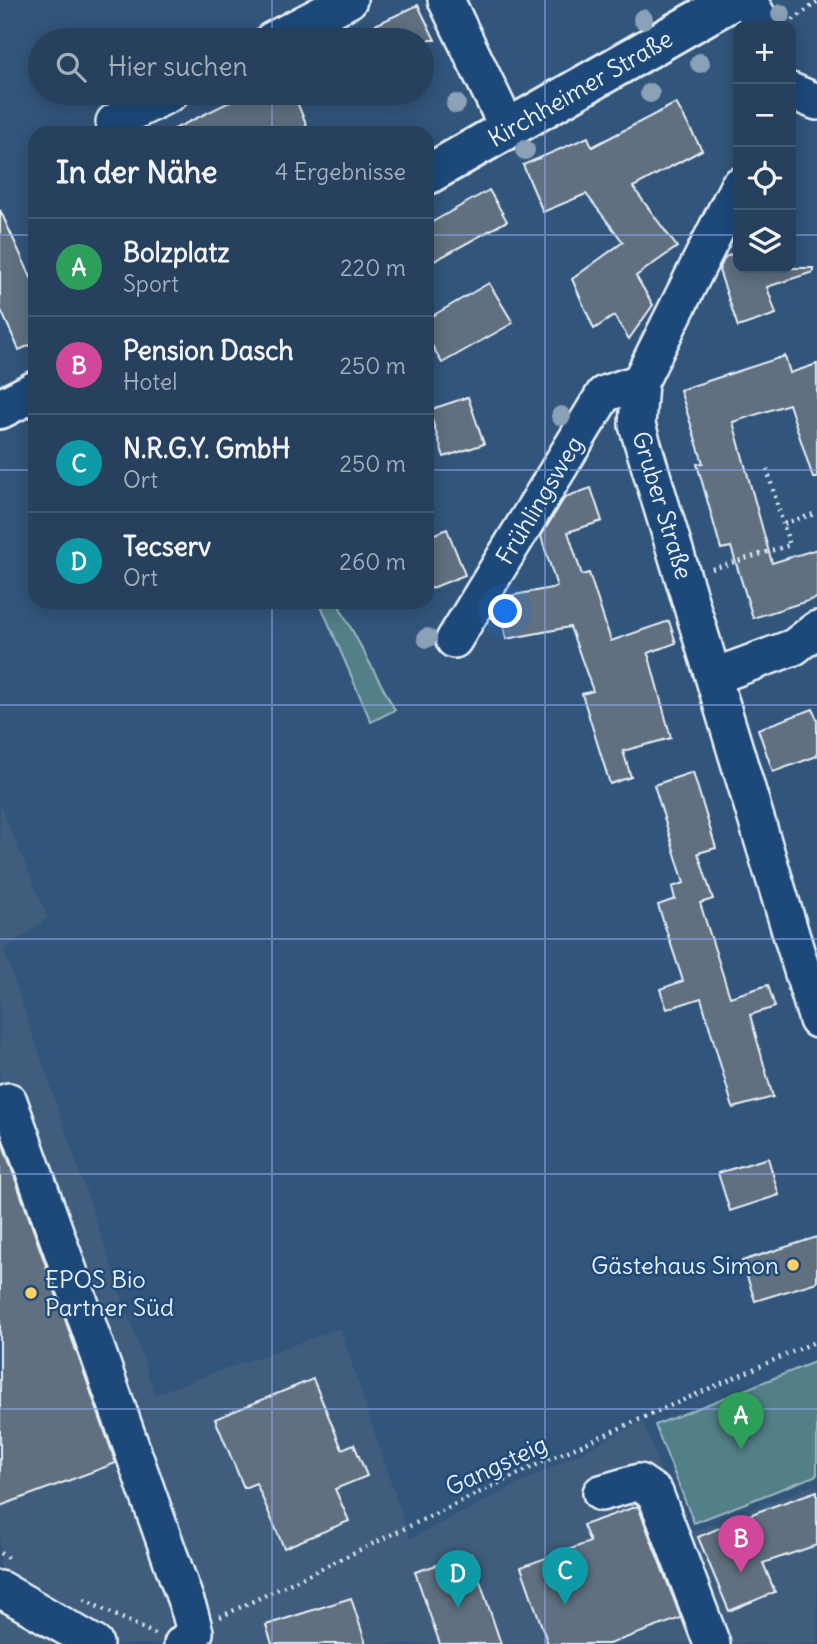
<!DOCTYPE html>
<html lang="de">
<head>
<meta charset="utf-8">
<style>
  :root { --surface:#26405d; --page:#2e4763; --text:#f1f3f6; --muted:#a4afbc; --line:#425972; --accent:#e69b98 }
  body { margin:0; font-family:Delius,sans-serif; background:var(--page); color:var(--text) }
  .controls { position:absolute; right:21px; top:21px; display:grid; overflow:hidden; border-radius:14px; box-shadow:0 4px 18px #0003 }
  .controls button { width:63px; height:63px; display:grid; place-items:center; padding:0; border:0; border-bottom:2px solid var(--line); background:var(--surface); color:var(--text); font:35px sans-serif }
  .you { position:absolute; left:506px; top:612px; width:24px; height:24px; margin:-18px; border:5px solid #fff; border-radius:50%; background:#1a73e8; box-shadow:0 0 0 10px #1a73e833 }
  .badge { display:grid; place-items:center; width:46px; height:46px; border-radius:50%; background:var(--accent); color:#fff; font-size:23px; font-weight:700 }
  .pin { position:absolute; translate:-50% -58px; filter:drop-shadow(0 2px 4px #0008) }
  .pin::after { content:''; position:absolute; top:37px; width:24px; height:21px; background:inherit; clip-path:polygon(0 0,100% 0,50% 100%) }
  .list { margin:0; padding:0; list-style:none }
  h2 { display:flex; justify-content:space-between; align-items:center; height:91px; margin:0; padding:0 28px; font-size:30px }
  h2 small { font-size:23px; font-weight:400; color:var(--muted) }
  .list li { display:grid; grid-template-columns:46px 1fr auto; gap:21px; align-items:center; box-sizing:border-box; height:98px; padding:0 28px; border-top:2px solid var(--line) }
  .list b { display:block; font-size:26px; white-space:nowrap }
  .list p { margin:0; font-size:23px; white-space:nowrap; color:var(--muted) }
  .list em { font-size:23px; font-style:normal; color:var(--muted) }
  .icon { flex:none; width:38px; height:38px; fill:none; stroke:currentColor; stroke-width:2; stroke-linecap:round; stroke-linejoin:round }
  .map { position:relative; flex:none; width:817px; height:1644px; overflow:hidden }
  .search { position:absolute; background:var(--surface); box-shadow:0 4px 18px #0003; left:28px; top:28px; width:406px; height:77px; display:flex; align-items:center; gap:18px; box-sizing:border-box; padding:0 24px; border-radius:38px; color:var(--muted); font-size:26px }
  .panel { position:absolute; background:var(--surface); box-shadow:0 4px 18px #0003; left:28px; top:126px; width:406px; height:483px; border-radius:21px }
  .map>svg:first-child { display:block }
  .built { fill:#405d7d }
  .green { fill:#527f88; stroke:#9db8c0; stroke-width:2 }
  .building { fill:#606f80; stroke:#e8f1f8; stroke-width:2 }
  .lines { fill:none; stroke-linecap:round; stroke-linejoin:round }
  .minor-casing { stroke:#e8f1f8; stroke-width:40 }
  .major-casing { stroke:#e8f1f8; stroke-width:44 }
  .path { stroke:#e8f1f8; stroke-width:4.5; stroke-dasharray:2 5; stroke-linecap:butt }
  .minor { stroke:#1f4a7a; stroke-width:35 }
  .major { stroke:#1f4a7a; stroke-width:38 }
  .tree { fill:#8aa1b7 }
  .grid { fill:none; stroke:#8da8ea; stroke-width:2; stroke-opacity:0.55 }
  .poi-dot { fill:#ffd166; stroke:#1f4a7a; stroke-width:2.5 }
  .labels { text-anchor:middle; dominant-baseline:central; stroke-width:5; stroke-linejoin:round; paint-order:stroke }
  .street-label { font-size:24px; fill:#e8f1f8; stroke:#1f4a7a }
  .poi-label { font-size:24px; fill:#e8f1f8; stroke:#1f4a7a; text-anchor:end }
</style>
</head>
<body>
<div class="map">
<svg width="817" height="1644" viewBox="0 0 817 1644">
  <rect width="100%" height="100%" fill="#32557c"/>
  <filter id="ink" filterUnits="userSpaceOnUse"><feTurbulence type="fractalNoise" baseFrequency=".0143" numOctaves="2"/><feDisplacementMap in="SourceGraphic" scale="14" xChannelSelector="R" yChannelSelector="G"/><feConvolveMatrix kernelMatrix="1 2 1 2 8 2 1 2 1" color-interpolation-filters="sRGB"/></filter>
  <g filter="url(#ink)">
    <!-- built -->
    <path class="built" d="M0 804 48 918 4 950 155 1394 340 1328 410 1539 643 1421 683 1535 817 1484V1644H0Z"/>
    <!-- green -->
    <g class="green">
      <path d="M312 602H337L395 710 371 722 322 608Z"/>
      <path d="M817 1361V1475L694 1523 655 1425Z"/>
    </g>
    <!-- building -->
    <g class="building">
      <path d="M418 5 435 40H343Z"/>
      <path d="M248 93H293L310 133H166Z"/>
      <path d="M676 103 702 150 633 187 677 247 636 276 653 305 629 339 614 316 594 329 572 279 623 242 586 194 543 212 523 165 588 137 592 147Z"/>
      <path d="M489 190 507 221 427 265V225Z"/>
      <path d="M0 210 35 286V343L19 350 0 308Z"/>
      <path d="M738 252V268H813V272L767 287 776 314 738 327 719 270 725 257Z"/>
      <path d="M489 283 513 323 442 363 427 337V319Z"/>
      <path d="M785 356 790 373 817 364V478H813L789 404 733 422 772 563 817 549V598L753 618 731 547 721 549 697 464 703 463 680 390Z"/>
      <path d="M468 397 484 444 444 457 429 410Z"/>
      <path d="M591 488 602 521 568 532 582 575 589 573 611 641 669 621 676 643 648 653 671 738 623 751 631 777 610 784 582 694 593 691 570 627 506 639 500 604 504 597 557 587 541 536 565 497Z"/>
      <path d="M447 529 465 575 427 590V537Z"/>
      <path d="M813 709 817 720V756L773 772 758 729Z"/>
      <path d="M693 772 716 848 698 853 713 899 700 903 730 997 768 985 775 1007 750 1015 773 1097 733 1108 701 998 667 1009 660 989 683 981 658 905 675 899 672 887 684 883 654 785Z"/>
      <path d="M0 1136 116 1463 0 1506Z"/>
      <path d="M768 1158 779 1195 730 1211 718 1173Z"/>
      <path d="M817 1237V1282L755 1301 742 1261Z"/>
      <path d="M313 1379 342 1449 354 1444 367 1476 335 1489 349 1521 284 1548 256 1483 244 1488 215 1419Z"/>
      <path d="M817 1491V1545L763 1563 775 1592 729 1611 698 1537 757 1512Z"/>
      <path d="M638 1506 681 1618 609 1644H548L521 1567 590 1542 583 1525Z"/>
      <path d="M471 1554 501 1644H440L415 1572Z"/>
      <path d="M351 1598 366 1644H272L266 1625Z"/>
    </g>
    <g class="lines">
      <!-- minor casing -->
      <g class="minor-casing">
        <g id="minor">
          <path d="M446 0 508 129"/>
          <path d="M748 0 764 26"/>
          <path d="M272 40 349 0"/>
          <path d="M791 91 817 102"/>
          <path d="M114 122 171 93"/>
          <path d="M738 186 640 382 637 425 817 1020"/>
          <path d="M454 640 604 394 640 382"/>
          <path d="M715 676 794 647 817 629"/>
          <path d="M0 1104 9 1101 190 1613 195 1632 182 1644"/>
          <path d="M601 1493 639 1482 655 1493 712 1644"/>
          <path d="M0 1589 95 1644"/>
        </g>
      </g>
      <!-- major casing -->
      <g class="major-casing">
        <g id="major">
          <path d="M427 175 733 0"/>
          <path d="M0 409 35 391"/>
        </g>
      </g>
      <!-- path -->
      <g class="path">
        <path d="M793 20 817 2"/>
        <path d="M767 469 783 524"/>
        <path d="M712 569 790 545 783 524 817 513"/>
        <path d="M0 1553 9 1559"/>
        <path d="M84 1600 155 1634"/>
        <path d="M220 1617 543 1462 817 1341"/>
      </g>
      <!-- minor -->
      <use href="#minor" class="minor"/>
      <!-- major -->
      <use href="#major" class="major"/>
    </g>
    <!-- trees -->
    <g class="tree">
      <circle cx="781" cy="14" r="10"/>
      <circle cx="643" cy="19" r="10"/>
      <circle cx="700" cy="63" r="10"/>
      <circle cx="650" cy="93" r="10"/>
      <circle cx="456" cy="104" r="10"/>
      <circle cx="525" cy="150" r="10"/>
      <circle cx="561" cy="416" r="10"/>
      <circle cx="427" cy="638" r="10"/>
    </g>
  </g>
  <!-- grid -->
  <path class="grid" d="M272 0V40M545 0V1644M272 93V133M0 235H35M427 235H738M791 235H817M0 470H35M427 470H817M272 602V1644M0 705H817M0 939H817M0 1174H817M0 1409H817"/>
  <!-- markers -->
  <g class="poi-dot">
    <circle cx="793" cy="1265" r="7"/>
    <circle cx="31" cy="1293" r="7"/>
  </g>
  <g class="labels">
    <!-- street labels -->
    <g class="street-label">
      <text transform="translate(580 88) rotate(-30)">Kirchheimer Straße</text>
      <text transform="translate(539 500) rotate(-59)">Frühlingsweg</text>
      <text transform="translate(663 505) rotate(73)">Gruber Straße</text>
      <text transform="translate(496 1465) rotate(-25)">Gangsteig</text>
    </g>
    <!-- poi labels -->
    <g class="poi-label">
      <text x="779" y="1265">Gästehaus Simon</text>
      <text x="45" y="1279" text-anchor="start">EPOS Bio<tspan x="45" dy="28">Partner Süd</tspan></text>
    </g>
  </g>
</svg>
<div class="controls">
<button>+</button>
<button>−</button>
<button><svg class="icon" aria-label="locate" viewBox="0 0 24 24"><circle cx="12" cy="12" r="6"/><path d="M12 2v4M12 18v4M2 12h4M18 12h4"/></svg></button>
<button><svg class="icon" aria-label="layers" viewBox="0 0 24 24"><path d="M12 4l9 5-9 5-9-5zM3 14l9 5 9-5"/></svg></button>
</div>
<div class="you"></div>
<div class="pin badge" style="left:741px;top:1450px;background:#2e9e5b">A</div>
<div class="pin badge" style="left:741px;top:1573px;background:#d1479c">B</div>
<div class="pin badge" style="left:565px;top:1605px;background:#0f9aa8">C</div>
<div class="pin badge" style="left:458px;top:1608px;background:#0f9aa8">D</div>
<div class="search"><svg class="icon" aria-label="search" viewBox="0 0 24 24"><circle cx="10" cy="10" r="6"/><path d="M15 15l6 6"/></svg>Hier suchen</div>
<section class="panel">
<h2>In der Nähe<small>4 Ergebnisse</small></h2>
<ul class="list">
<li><span class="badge" style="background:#2e9e5b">A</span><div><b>Bolzplatz</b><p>Sport</p></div><em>220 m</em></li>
<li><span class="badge" style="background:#d1479c">B</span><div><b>Pension Dasch</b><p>Hotel</p></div><em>250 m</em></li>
<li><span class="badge" style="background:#0f9aa8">C</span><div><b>N.R.G.Y. GmbH</b><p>Ort</p></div><em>250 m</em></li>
<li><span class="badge" style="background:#0f9aa8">D</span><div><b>Tecserv</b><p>Ort</p></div><em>260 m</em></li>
</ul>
</section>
</div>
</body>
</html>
